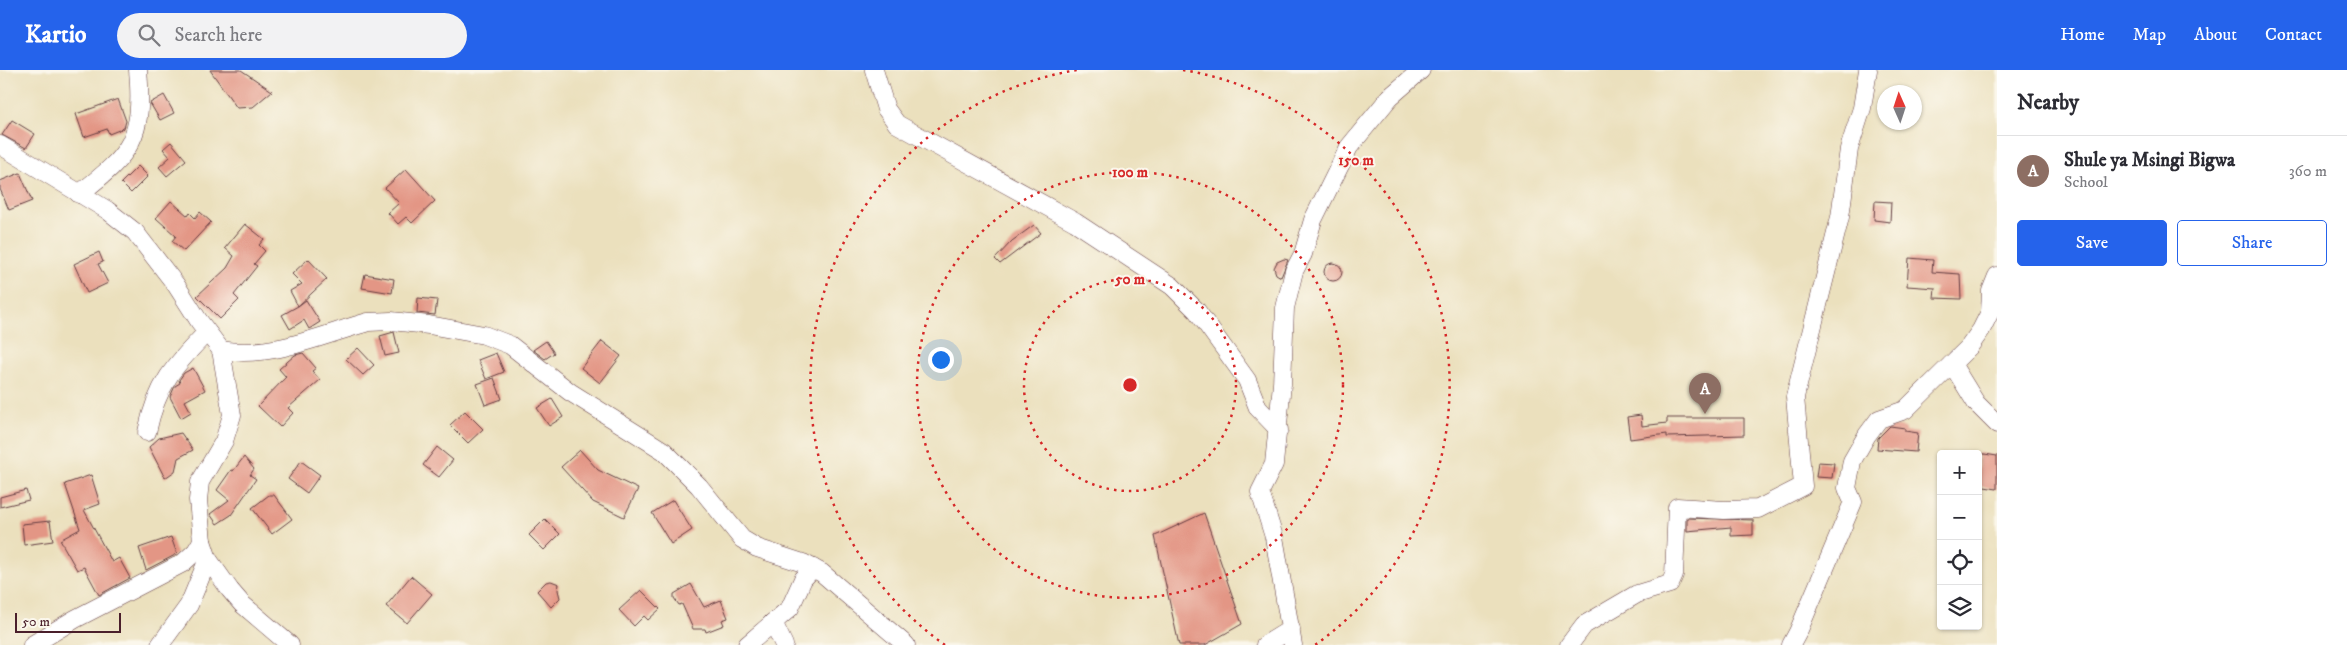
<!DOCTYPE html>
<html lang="en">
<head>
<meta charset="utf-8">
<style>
  :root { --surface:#fff; --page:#f2f2f3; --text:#2b2b33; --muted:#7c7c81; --line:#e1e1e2; --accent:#2563eb }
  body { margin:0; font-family:"IM FELL DW Pica",serif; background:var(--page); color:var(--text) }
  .controls { position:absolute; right:15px; bottom:15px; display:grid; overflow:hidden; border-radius:5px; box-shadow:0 1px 4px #0004 }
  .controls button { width:45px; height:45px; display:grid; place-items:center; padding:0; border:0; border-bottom:1px solid var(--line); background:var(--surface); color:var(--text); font:25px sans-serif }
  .compass { position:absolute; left:1877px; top:15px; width:45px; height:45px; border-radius:50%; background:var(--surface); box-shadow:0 1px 4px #0004; rotate:357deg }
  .scale { position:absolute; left:15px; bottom:12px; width:106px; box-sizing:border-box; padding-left:5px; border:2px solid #4a1f2b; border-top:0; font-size:14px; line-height:18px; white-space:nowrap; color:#4a1f2b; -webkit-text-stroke:4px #fbf7ec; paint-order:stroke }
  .you { position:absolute; left:940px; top:289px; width:18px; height:18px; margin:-12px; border:4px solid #fff; border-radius:50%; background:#1a73e8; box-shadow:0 0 0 8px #1a73e833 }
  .badge { display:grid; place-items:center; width:32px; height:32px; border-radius:50%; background:var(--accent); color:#fff; font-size:16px; font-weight:700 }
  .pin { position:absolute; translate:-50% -41px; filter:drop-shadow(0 1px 2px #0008) }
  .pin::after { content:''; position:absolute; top:26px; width:18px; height:15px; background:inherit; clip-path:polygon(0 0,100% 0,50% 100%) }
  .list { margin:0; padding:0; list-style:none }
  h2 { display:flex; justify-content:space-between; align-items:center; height:65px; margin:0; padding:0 20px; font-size:21px }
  h2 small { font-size:16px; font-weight:400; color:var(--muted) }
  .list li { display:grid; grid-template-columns:32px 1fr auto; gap:15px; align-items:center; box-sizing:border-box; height:70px; padding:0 20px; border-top:1px solid var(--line) }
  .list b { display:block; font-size:19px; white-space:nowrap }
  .list p { margin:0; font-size:16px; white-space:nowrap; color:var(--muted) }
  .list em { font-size:16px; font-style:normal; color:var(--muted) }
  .actions { display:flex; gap:10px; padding:15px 20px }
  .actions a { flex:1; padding:11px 0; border:1px solid var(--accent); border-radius:5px; text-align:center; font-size:18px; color:var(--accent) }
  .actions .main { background:var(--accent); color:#fff }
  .icon { flex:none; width:28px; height:28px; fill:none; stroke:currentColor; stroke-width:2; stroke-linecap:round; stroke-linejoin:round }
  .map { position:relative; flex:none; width:1997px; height:575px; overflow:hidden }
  header { display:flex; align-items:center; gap:30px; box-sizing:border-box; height:70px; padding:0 25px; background:var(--accent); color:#fff }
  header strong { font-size:24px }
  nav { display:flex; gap:28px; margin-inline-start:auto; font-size:18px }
  .search { width:350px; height:45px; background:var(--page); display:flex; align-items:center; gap:12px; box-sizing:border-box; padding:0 18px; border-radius:28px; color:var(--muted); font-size:19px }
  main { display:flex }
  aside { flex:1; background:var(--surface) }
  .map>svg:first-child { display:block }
  .building { fill:#e39685 }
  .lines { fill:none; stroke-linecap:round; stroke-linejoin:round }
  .street-casing { stroke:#623c41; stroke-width:19 }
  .street { stroke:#fff; stroke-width:18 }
  .ring { fill:none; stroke:#d62828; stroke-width:2.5; stroke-dasharray:2.5 5 }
  .centre { fill:#d62828; stroke:#fbf7ec; stroke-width:2.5 }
  .ring-label { font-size:15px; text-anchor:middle; font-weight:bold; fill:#d62828; stroke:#fbf7ec; stroke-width:4; stroke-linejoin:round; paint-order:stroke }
</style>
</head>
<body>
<header>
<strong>Kartio</strong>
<div class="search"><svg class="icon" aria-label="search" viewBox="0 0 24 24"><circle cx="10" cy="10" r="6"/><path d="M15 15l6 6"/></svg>Search here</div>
<nav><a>Home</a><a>Map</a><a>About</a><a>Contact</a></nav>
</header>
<main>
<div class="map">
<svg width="1997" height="575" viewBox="0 0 1997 575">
  <rect width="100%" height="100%" fill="#fbf7ec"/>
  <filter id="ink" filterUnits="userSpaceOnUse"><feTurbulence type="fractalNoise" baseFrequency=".02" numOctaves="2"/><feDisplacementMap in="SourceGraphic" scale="10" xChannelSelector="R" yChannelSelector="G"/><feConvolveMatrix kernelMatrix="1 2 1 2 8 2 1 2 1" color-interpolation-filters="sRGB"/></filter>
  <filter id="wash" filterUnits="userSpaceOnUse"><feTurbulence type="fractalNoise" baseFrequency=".0096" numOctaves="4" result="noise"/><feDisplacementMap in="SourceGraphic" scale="20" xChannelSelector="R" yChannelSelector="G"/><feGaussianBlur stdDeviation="1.12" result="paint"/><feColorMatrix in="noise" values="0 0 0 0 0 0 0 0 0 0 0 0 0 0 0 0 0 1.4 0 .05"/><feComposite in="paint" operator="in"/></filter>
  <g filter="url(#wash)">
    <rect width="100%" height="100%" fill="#ebe0bd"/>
    <g id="blocks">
      <!-- building -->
      <g class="building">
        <path d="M210 0H241L272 21 253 37 237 38Z"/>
        <path d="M164 25 174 43 160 50 150 33Z"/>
        <path d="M118 29 126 51 124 58 109 64 107 59 84 67 76 44Z"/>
        <path d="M12 50 35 64 26 78 2 65Z"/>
        <path d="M171 72 186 90 167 106 159 97 170 87 163 79Z"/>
        <path d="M138 96 148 106 131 123 121 113Z"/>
        <path d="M406 99 435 131 412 153 406 147 398 154 388 143 399 133 385 118Z"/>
        <path d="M20 103 32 131 9 140 0 119V111Z"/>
        <path d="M171 131 188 146 190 143 195 148 200 142 211 152 184 181 172 171 176 166 156 148Z"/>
        <path d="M1875 131 1891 132 1890 152 1874 150Z"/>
        <path d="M245 154 264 169 259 175 265 181 254 194 257 196 234 225 239 230 220 249 197 226 227 198 234 186 225 178Z"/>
        <path d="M1034 155 1041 163 1000 194 995 189 1012 171Z"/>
        <path d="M99 182 103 192 98 194 108 213 87 223 74 194Z"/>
        <path d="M1909 188 1933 190 1932 202 1960 204 1961 229 1934 228 1935 218 1907 216Z"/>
        <path d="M308 189 327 209 298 236 306 230 320 252 309 259 304 250 290 259 282 245 298 236 290 221 302 214 292 204Z"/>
        <path d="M1284 189 1288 190 1281 207 1276 204 1274 198 1277 192Z"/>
        <circle cx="1333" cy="202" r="9"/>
        <path d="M365 204 394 209 392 223 362 218Z"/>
        <path d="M418 228 437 230 435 245 417 243Z"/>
        <path d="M394 262 399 283 385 286 380 266Z"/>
        <path d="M546 271 554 283 545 289 533 280Z"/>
        <path d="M602 271 621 286 600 313 581 298Z"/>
        <path d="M358 278 374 295 363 305 346 289Z"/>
        <path d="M303 283 316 298 312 301 320 310 288 338 293 343 280 357 258 336 286 307 279 299 295 285Z"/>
        <path d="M496 283 504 302 486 309 478 290Z"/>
        <path d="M193 298 205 320 185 331 191 342 181 348 170 327 175 316 180 313 179 310 184 303Z"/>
        <path d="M494 308 502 329 485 335 477 314Z"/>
        <path d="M552 329 563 347 549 356 537 338Z"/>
        <path d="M465 341 483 359 468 373 450 355Z"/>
        <path d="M1641 345 1642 356 1667 353V348H1744V365L1667 367V364L1630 369 1627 347Z"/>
        <path d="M1890 356 1905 358V361L1918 363 1916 382 1877 379 1878 368Z"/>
        <path d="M181 363 193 380 178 388 175 401 165 408 149 377 159 368Z"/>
        <path d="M437 377 453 390 439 407 423 395Z"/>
        <path d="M580 380 598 400 638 419 624 447 593 432 561 397Z"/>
        <path d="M1978 383 1997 386V419L1978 416Z"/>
        <path d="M244 387 254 399 250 405 256 409 231 445 217 454 210 444 229 430 217 420 231 400 233 401Z"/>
        <path d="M301 391 320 405 307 423 288 409Z"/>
        <path d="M1818 392 1834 393 1832 408 1816 407Z"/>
        <path d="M91 405 100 434 84 440 112 492 119 488 130 508 99 525 84 497 77 500 60 470 80 459 65 414Z"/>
        <path d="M26 420 29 430 0 437V427Z"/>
        <path d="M269 425H274L292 449 272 464 252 438Z"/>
        <path d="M673 430 692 460 671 474 652 443Z"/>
        <path d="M1204 443 1242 554 1205 575H1179L1155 466Z"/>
        <path d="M1687 448 1753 450V465L1731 466V457L1687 461Z"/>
        <path d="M545 449 560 464 544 480 529 465Z"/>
        <path d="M50 451 53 471 24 475 22 454Z"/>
        <path d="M171 467 177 484 146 500 139 478Z"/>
        <path d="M411 506 432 524 407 553 386 536Z"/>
        <path d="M551 511 559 514 558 520 560 528 551 537 537 521 546 512Z"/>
        <path d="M691 514 704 537 721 530 728 548 722 550 724 555 706 562 705 559H693L682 534 679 535 674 528V524Z"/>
        <path d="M641 520 660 539 648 550 644 546 634 556 619 540Z"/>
      </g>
    </g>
  </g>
  <g filter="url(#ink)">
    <use href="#blocks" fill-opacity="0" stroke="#623c41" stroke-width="1"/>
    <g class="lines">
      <!-- street casing -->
      <g class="street-casing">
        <g id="street">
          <path d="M874 0 886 39 897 54 1075 152 1172 216 1197 241 1247 310 1258 338 1279 360"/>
          <path d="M0 75 107 140 135 162 176 215 199 251 221 280C270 289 322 265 368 252L391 251 429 255 484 265 510 275 570 322 664 381 699 416 742 469 757 478 803 493 822 503 906 575"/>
          <path d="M79 124C131 84 144 68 138 0"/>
          <path d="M221 280 232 345 224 371 200 412 198 430 202 471 208 489 230 520 242 534 290 575"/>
          <path d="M1952 294 1976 333 1997 354"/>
          <path d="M147 362C157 314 174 296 207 262"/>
          <path d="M773 552 784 575"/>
          <path d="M32 575 75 549 183 493 196 481 202 471"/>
          <path d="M160 575 189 535 208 489"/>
          <path d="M747 575 790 538 803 509 813 498"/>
          <path d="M1265 575 1291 559"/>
          <path d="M1293 575 1274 467 1260 422 1274 394 1282 314 1285 238 1294 201 1303 184 1313 150 1349 77 1390 27 1421 0"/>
          <path d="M1569 575 1584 555 1637 524 1670 514 1674 505 1677 437 1724 440 1758 439 1803 416 1795 327 1840 147 1849 79 1862 38 1868 0"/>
          <path d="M1791 575 1798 562 1853 432 1847 418 1852 391 1867 365 1879 349 1905 340 1969 277 1981 260 1990 242 1991 221 1997 206"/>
        </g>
      </g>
      <!-- street -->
      <use href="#street" class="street"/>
    </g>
  </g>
  <!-- distance rings -->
  <g class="ring">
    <circle cx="1130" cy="315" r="106"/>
    <circle cx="1130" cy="315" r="213"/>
    <path d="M945 575A319 319 0 0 1 1077 0M1183 0A319 319 0 0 1 1315 575"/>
  </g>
  <circle cx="1130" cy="315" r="8" class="centre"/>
  <g class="ring-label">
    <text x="1356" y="95">150 m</text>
    <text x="1130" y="107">100 m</text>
    <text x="1130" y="214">50 m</text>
  </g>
</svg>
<div class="controls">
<button>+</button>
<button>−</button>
<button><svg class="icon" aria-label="locate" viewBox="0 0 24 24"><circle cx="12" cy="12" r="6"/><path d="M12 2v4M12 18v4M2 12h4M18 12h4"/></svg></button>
<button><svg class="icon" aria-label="layers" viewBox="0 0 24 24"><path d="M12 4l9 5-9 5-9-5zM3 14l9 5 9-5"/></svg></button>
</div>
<svg class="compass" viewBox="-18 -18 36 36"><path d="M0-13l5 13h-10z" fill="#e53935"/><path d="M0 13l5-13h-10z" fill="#7c7c81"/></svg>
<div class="scale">50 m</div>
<div class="you"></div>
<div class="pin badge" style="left:1705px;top:344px;background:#8d6e63">A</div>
</div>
<aside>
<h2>Nearby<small></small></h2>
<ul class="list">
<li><span class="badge" style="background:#8d6e63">A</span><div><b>Shule ya Msingi Bigwa</b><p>School</p></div><em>360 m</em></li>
</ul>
<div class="actions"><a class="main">Save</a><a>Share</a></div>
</aside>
</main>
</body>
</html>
